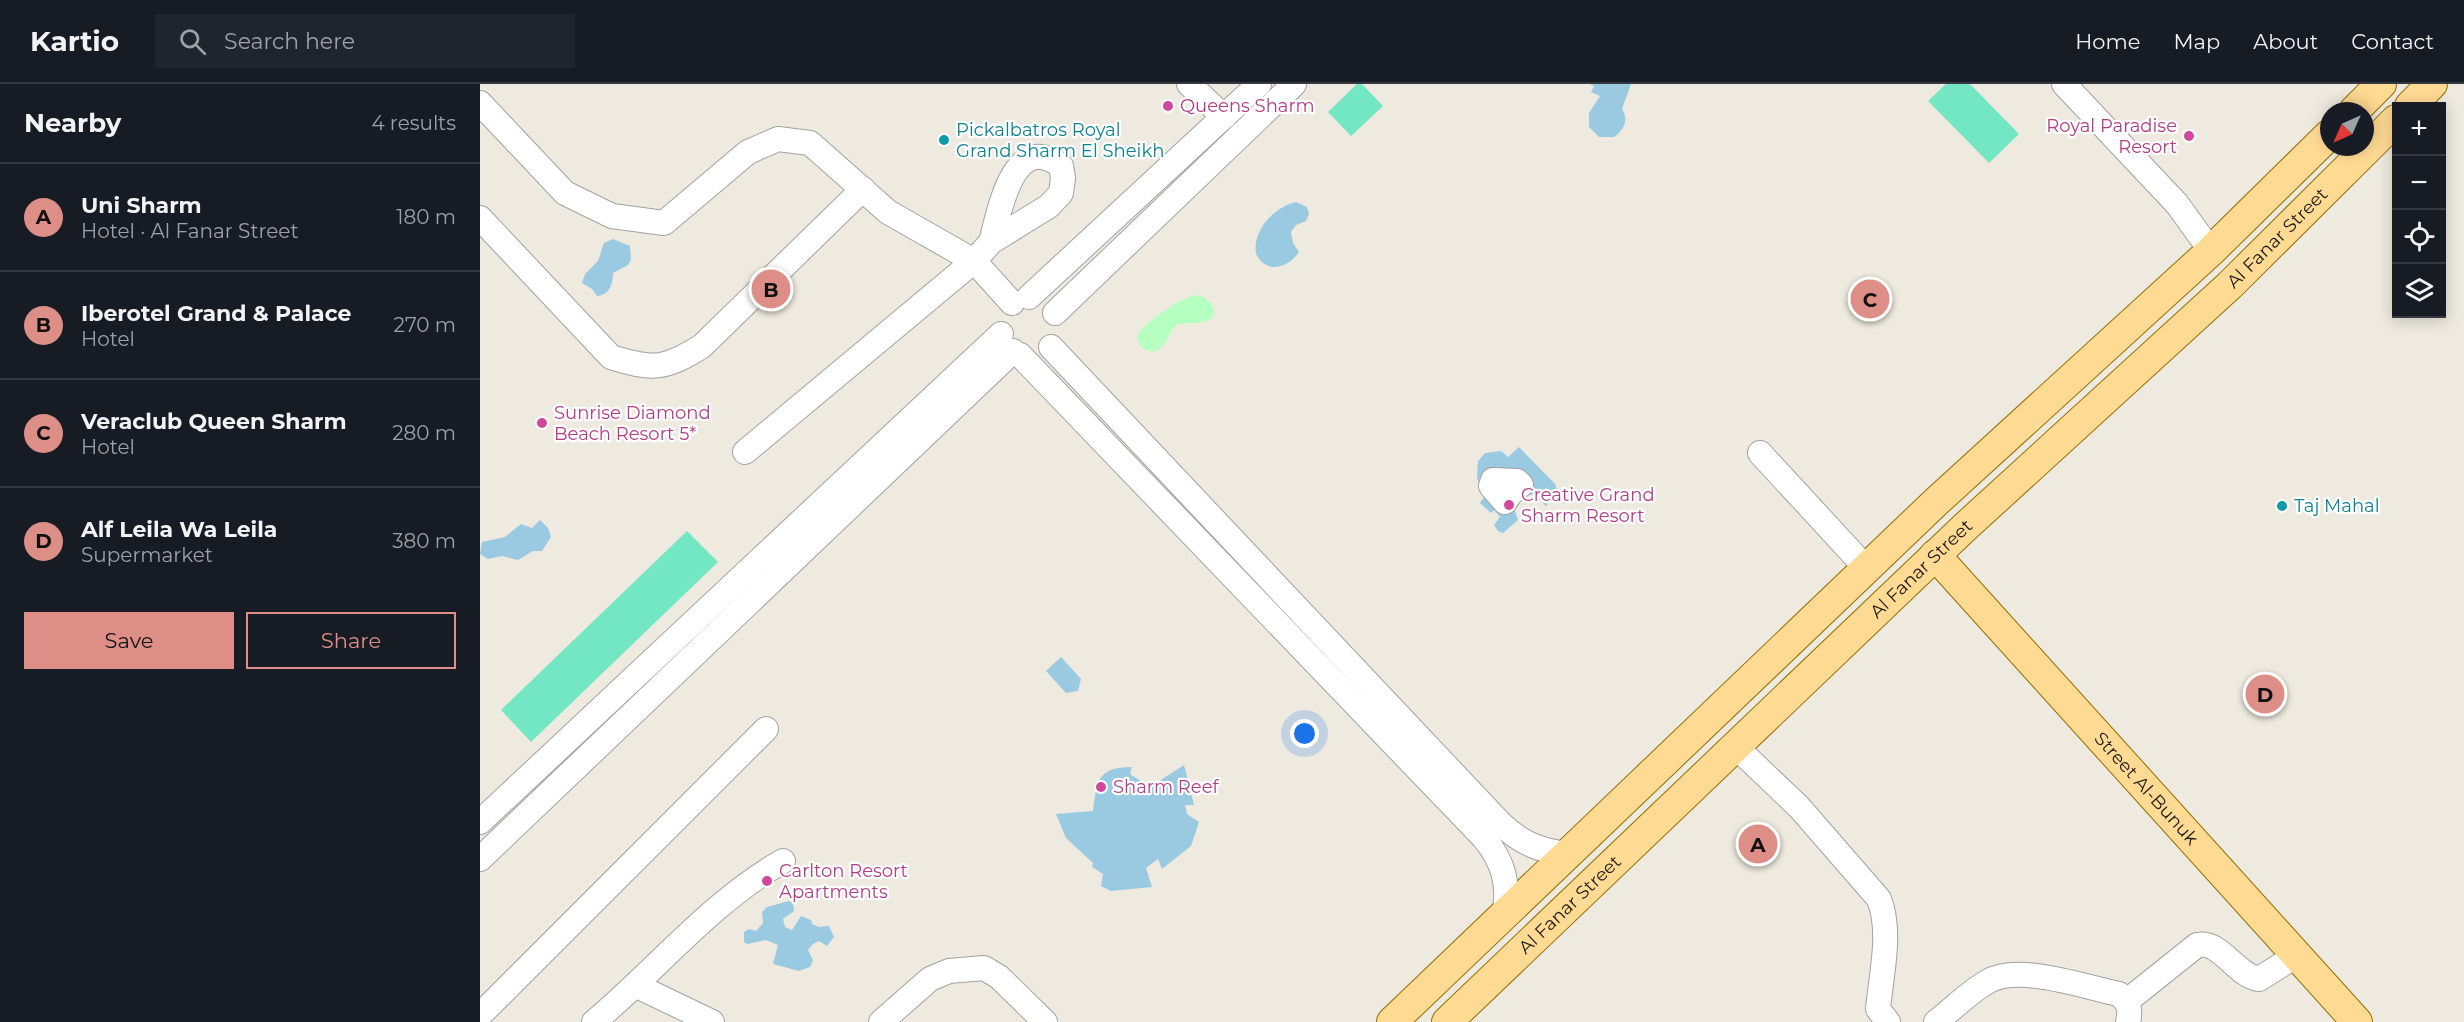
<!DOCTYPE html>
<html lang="en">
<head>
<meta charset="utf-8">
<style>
  :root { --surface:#171b24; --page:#20242c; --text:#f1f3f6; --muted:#9ea1a6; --line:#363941; --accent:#dd8e87 }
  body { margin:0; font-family:Montserrat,sans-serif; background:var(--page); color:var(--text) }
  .controls { position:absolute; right:18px; top:18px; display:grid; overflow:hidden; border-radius:0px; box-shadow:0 3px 15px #0003 }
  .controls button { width:54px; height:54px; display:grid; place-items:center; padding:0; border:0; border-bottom:2px solid var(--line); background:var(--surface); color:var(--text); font:30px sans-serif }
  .compass { position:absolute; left:1840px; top:18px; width:54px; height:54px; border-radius:50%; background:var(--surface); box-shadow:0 3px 15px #0003; rotate:225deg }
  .you { position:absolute; left:825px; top:650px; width:21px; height:21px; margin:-15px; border:4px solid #fff; border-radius:50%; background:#1a73e8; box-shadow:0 0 0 9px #1a73e833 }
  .badge { display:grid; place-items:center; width:39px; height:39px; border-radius:50%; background:var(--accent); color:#111; font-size:20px; font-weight:700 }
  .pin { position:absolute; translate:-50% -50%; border:3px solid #fff; box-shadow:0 2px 6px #0006 }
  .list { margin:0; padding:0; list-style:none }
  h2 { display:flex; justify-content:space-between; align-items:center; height:78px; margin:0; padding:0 24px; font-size:26px }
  h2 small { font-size:20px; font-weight:400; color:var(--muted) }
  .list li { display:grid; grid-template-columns:39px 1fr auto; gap:18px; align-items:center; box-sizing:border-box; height:108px; padding:0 24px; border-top:2px solid var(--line) }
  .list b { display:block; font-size:22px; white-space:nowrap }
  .list p { margin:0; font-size:20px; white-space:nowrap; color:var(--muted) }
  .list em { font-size:20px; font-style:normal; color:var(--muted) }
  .actions { display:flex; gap:12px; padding:18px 24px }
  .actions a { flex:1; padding:14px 0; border:2px solid var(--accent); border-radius:0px; text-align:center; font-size:21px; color:var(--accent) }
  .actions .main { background:var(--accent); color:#111 }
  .icon { flex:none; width:33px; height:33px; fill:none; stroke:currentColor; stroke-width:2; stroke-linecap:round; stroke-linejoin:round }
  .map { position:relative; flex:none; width:1984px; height:938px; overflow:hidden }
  header { display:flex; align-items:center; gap:36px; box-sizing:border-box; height:84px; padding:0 30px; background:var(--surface); border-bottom:2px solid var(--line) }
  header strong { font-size:28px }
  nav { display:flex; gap:33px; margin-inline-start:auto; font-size:21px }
  .search { width:420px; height:54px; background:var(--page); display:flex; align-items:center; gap:15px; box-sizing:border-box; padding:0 21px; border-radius:0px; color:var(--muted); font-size:22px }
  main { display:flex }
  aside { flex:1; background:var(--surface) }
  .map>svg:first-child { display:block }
  .park { fill:#b5ffc1 }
  .pitch { fill:#73e6c4 }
  .water { fill:#9acae1 }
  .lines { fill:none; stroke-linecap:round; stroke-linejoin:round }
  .minor-casing { stroke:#a2a2a2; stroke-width:26 }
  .major-casing { stroke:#916e00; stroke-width:32 }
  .minor { stroke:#fff; stroke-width:24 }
  .major { stroke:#ffda92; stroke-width:30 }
  .hotel-dot { fill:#d1479c; stroke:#fff; stroke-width:2 }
  .culture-dot { fill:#0f9aa8; stroke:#fff; stroke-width:2 }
  .labels { text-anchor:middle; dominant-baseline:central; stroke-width:4.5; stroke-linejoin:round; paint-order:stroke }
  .hotel-label { font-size:18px; fill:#b23c85; stroke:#fff; text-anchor:start }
  .culture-label { font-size:18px; fill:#0d838f; stroke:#fff; text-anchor:start }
  .street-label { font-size:18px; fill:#1b1b1b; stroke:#fff }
</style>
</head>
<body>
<header>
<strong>Kartio</strong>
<div class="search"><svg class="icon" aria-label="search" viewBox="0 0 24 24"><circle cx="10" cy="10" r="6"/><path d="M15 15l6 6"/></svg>Search here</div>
<nav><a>Home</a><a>Map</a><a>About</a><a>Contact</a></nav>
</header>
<main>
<aside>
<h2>Nearby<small>4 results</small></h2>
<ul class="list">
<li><span class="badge">A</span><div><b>Uni Sharm</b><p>Hotel · Al Fanar Street</p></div><em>180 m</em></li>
<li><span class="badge">B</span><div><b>Iberotel Grand &amp; Palace</b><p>Hotel</p></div><em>270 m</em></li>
<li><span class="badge">C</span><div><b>Veraclub Queen Sharm</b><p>Hotel</p></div><em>280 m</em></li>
<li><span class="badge">D</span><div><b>Alf Leila Wa Leila</b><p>Supermarket</p></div><em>380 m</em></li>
</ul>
<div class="actions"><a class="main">Save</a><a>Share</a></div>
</aside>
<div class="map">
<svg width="1984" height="938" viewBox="0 0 1984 938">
  <rect width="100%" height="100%" fill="#eeeadf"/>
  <!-- park -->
  <path class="park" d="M715 211C726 212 733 219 735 229L731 235 718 239 697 240C686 251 683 278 661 263L657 253C661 240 701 214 715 211Z"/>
  <!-- pitch -->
  <g class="pitch">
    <path d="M877 0H882L903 22 871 52 848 28Z"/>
    <path d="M1466 0H1490L1539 50 1509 79 1448 17Z"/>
    <path d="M207 447 238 478 51 658 21 626Z"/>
  </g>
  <!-- water -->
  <g class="water">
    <path d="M1109 0H1151L1142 25C1149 36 1144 46 1134 53H1119L1109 43V29L1120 12 1111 8 1114 2Z"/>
    <path d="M816 118 827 123 829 130 826 137 816 141 811 148 813 159 819 168C807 185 786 190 776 170 772 146 794 123 816 118Z"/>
    <path d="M133 155 150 162 151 175 148 181 133 189C133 199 130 211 117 212L112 205 102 199 105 190 118 177 124 159Z"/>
    <path d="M1039 363 1075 400 1078 409 1066 422 1054 410 1042 413 1034 424 1038 436 1023 449 1018 447 1014 441 1020 433 1014 426 1011 429 1000 419 1006 410 997 395 998 377 1005 369 1021 367 1028 373Z"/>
    <path d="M60 436 68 444 71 453 62 467H53L38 476 22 472 8 475 0 470 2 458 25 453 41 440 52 444Z"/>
    <path d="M581 573 601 595 598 607 586 609 566 587Z"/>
    <path d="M704 681 714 721H705L707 730 719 738 711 762 682 785 678 775 666 784 672 803 631 807 621 802 623 790 612 783 613 779 586 754 576 730 613 727C617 697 617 683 652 683L650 690 670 703Z"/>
    <path d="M309 817 313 819 314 827 303 835 305 843 312 846 321 832 331 836 332 840 339 843 349 842 354 853 347 862 339 857 333 860 328 866 333 876 330 883 319 887 293 880 298 861 286 856 267 860 264 858V848L269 845 276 847 283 839 282 828 287 823Z"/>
  </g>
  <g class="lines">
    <!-- minor casing -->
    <g class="minor-casing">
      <g id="minor">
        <path d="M709 0 744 33"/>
        <path d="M1584 0 1697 120 1731 167"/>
        <path d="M0 19 85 109 132 132 184 139 268 68 298 55 330 59 408 128 494 177 532 219"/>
        <path d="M0 134 131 273C173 286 184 286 222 262L383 105"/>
        <path d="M549 213 779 0"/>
        <path d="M575 229 814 0"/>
        <path d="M571 263 1021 740C1041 759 1060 767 1088 770"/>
        <path d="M540 271 1004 754C1024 778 1030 802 1024 832"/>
        <path d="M265 368 494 177 511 158 569 122 581 109 583 94 581 82C533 45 519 129 511 158"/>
        <path d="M1280 369 1387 485"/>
        <path d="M1013 396 1037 397 1041 401 1030 410 1025 418 1011 402Z"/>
        <path d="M1256 663 1319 723 1399 815C1412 848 1401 891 1398 925L1408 938"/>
        <path d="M0 738 521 250"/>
        <path d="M0 775 533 267"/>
        <path d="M157 902 232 938"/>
        <path d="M1647 917 1717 861C1741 856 1756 892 1779 895L1817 871"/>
        <path d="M0 931 286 645"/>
        <path d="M114 938C177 885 231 818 303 777"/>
        <path d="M401 938 450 895 469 887 504 884 519 893 565 938"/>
        <path d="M1456 938C1473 925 1489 908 1507 898 1538 879 1604 903 1639 910 1649 919 1651 925 1648 938"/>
      </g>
    </g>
    <!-- major casing -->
    <g class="major-casing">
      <g id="major">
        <path d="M1930 22 1952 0"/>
        <path d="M1874 27 1901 0"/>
        <path id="s1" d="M1455 471 1877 938"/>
        <path d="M912 938 1457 417 1731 167 1849 51"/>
        <path id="s2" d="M967 938 1484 444 1750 201 1916 36"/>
      </g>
    </g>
    <!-- minor -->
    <use href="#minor" class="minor"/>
    <!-- major -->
    <use href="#major" class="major"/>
  </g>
  <!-- markers -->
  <g class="hotel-dot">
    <circle cx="688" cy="22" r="6"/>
    <circle cx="1709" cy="52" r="6"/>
    <circle cx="62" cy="339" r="6"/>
    <circle cx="1029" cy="421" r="6"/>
    <circle cx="621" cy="703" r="6"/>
    <circle cx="287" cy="797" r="6"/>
  </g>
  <g class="culture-dot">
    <circle cx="464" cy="56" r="6"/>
    <circle cx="1802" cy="422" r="6"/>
  </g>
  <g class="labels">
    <!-- hotel labels -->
    <g class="hotel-label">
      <text x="700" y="22">Queens Sharm</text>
      <text x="1697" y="42" text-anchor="end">Royal Paradise<tspan x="1697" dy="21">Resort</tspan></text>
      <text x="74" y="329">Sunrise Diamond<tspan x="74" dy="21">Beach Resort 5*</tspan></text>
      <text x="1041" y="411">Creative Grand<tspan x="1041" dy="21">Sharm Resort</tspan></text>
      <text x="633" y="703">Sharm Reef</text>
      <text x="299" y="787">Carlton Resort<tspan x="299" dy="21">Apartments</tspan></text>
    </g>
    <!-- culture labels -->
    <g class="culture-label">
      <text x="476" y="46">Pickalbatros Royal<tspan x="476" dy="21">Grand Sharm El Sheikh</tspan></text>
      <text x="1814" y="422">Taj Mahal</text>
    </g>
    <!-- street labels -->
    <g class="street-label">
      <text stroke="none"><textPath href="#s2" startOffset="1142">Al Fanar Street</textPath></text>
      <text stroke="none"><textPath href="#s2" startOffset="656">Al Fanar Street</textPath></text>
      <text stroke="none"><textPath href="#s1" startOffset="315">Street Al-Bunuk</textPath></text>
      <text stroke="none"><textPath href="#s2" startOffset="170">Al Fanar Street</textPath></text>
    </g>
  </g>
</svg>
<div class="controls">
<button>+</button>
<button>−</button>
<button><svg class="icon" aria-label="locate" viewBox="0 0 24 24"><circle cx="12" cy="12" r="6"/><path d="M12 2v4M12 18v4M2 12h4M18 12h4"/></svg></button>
<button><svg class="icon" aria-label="layers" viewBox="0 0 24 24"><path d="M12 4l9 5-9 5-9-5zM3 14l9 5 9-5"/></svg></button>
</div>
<svg class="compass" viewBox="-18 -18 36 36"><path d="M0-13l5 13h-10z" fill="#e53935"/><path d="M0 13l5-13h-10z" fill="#9ea1a6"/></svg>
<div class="you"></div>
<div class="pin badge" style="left:1278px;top:760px">A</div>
<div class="pin badge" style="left:291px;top:205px">B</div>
<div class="pin badge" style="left:1390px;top:215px">C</div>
<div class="pin badge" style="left:1785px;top:610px">D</div>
</div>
</main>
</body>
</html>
